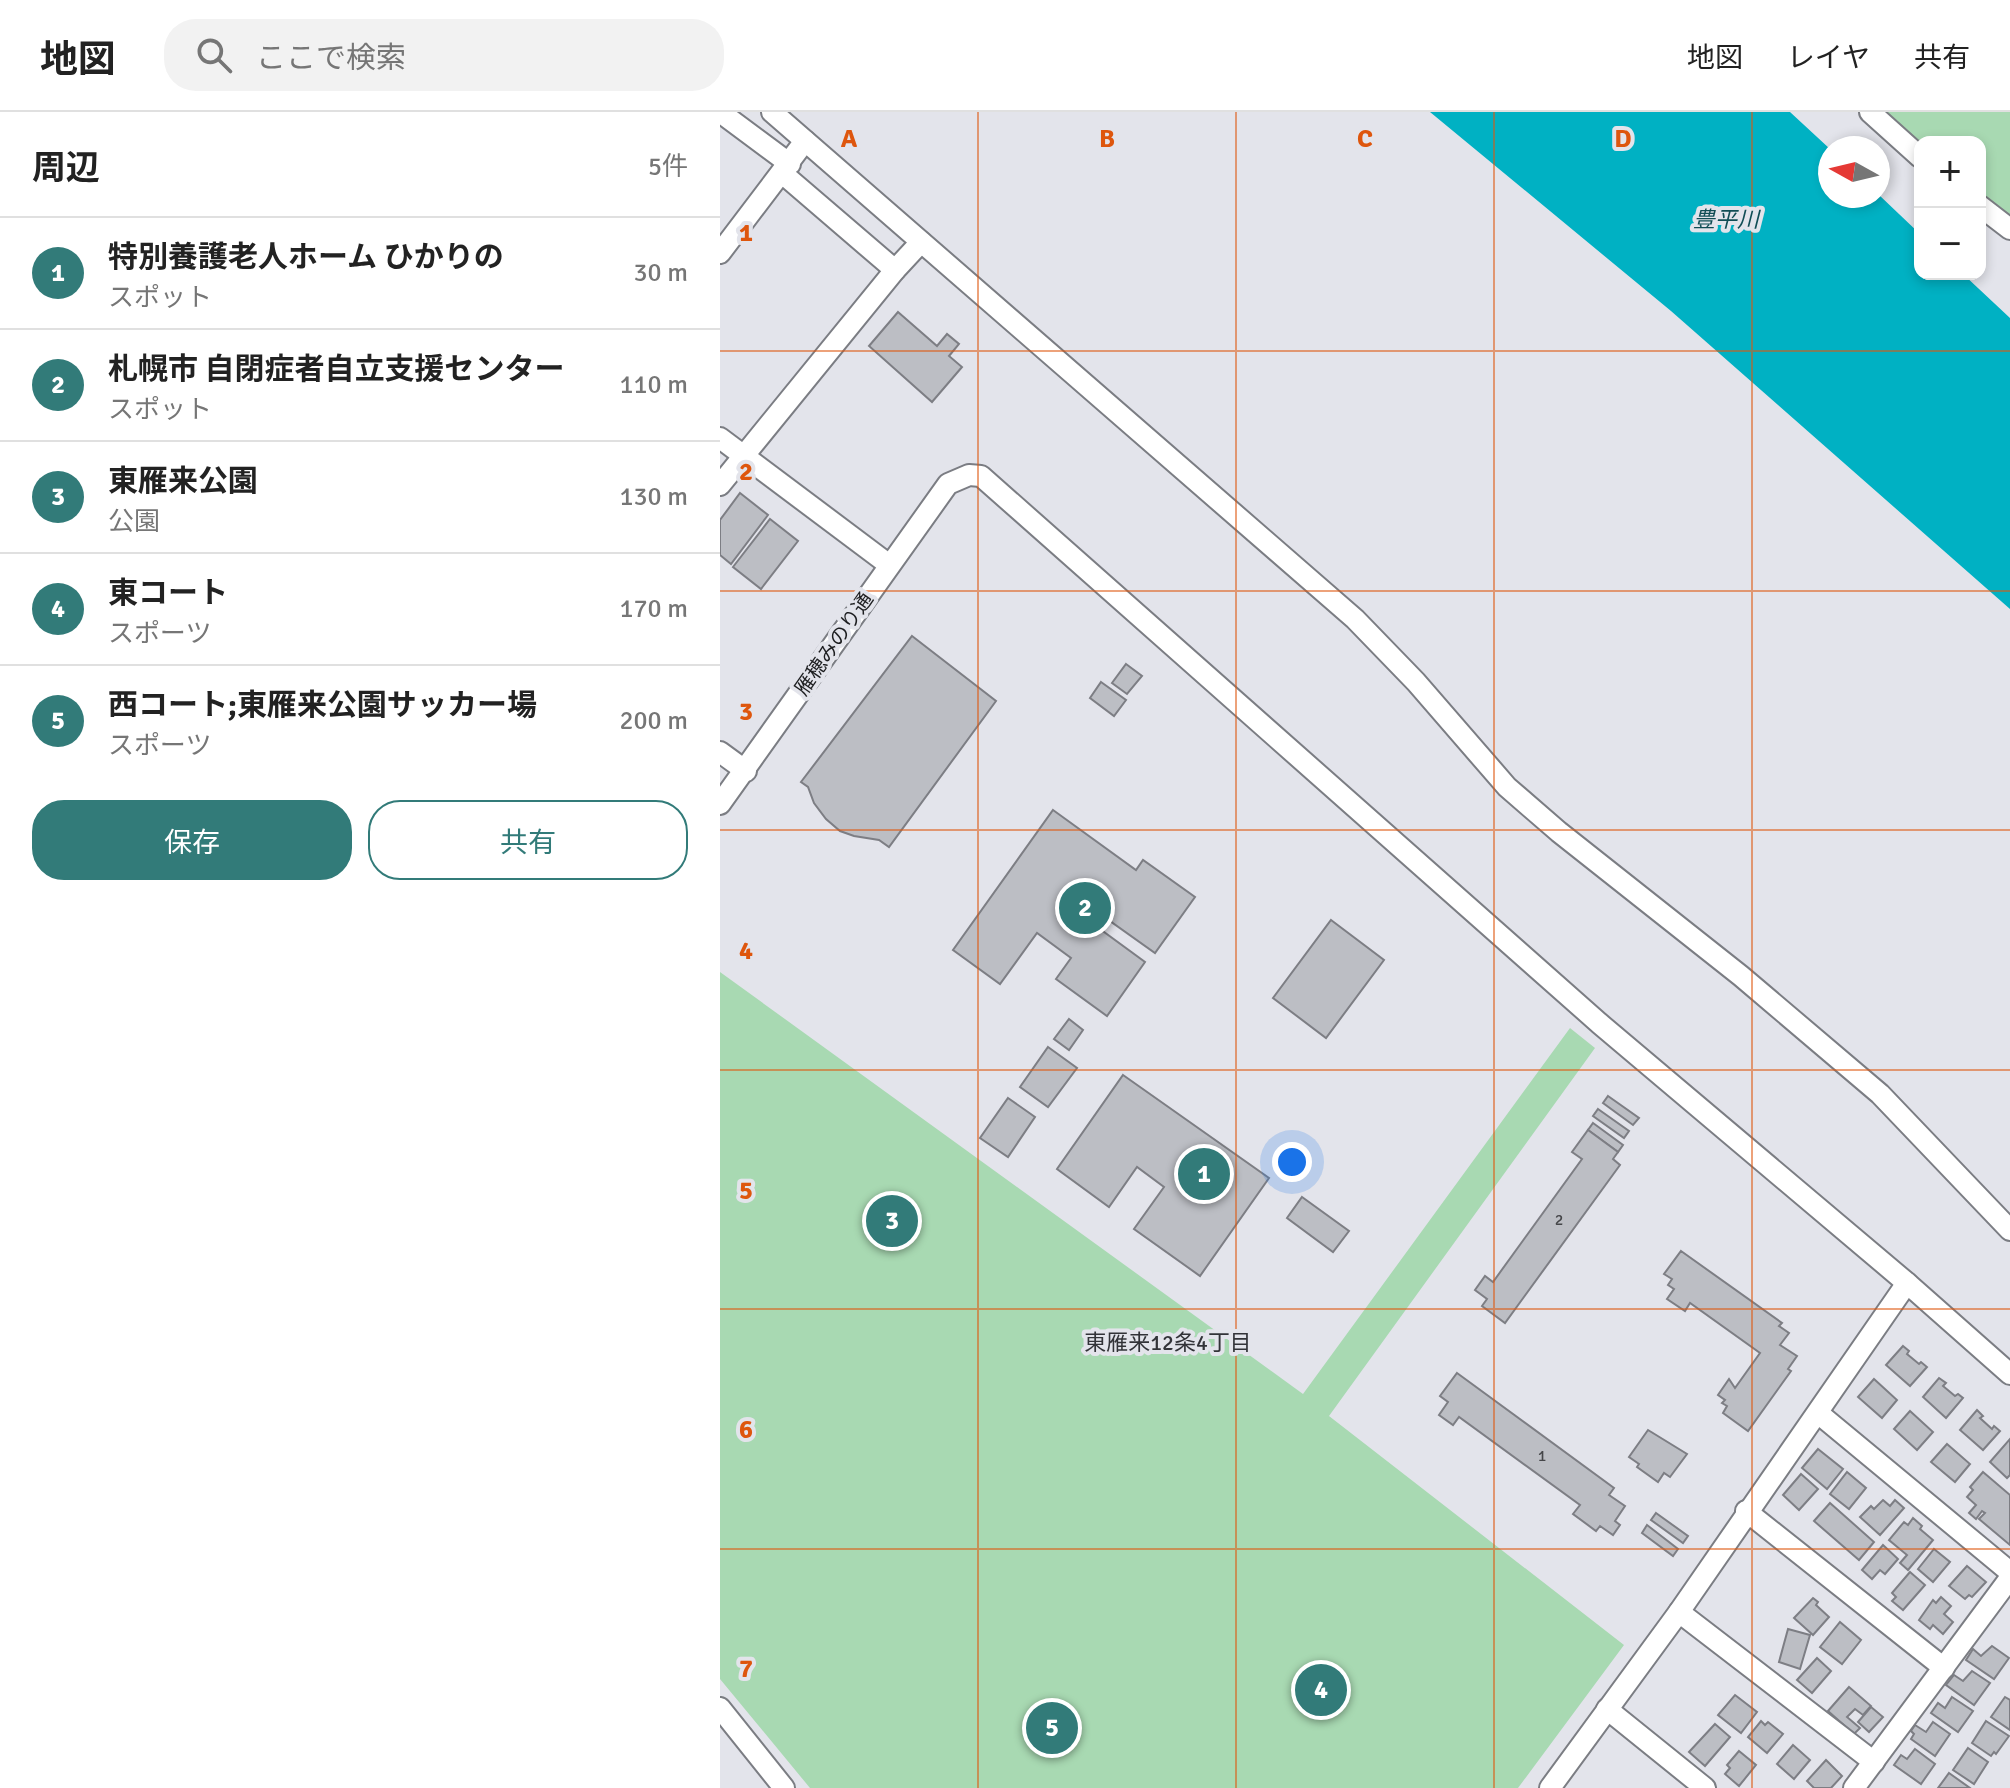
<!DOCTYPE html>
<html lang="ja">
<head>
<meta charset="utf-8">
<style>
  :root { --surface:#fff; --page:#f2f2f2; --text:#222; --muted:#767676; --line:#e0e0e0; --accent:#327b79 }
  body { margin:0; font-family:Signika,"Noto Sans JP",sans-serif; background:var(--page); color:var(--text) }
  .controls { position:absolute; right:24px; top:24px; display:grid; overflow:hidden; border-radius:16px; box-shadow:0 4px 12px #0003 }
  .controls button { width:72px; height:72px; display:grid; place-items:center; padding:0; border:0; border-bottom:2px solid var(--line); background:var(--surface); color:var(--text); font:40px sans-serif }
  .compass { position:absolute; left:1098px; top:24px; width:72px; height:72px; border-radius:50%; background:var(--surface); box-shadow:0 4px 12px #0003; rotate:278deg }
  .you { position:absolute; left:572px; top:1050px; width:28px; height:28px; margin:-20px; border:6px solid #fff; border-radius:50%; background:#1a73e8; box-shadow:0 0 0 12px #1a73e833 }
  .badge { display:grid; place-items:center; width:52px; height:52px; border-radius:50%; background:var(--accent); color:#fff; font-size:26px; font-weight:700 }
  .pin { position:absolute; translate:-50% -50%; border:4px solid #fff; box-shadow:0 2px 8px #0006 }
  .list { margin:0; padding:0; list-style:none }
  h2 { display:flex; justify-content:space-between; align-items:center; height:104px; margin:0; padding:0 32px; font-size:34px }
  h2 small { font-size:26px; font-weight:400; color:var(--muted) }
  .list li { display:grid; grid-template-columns:52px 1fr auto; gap:24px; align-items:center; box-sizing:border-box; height:112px; padding:0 32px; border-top:2px solid var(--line) }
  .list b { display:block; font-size:30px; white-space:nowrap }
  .list p { margin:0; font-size:26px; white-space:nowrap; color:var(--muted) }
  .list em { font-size:26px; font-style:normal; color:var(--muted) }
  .actions { display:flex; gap:16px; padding:24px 32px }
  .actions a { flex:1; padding:18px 0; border:2px solid var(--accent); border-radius:32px; text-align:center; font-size:28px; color:var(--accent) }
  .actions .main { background:var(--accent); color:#fff }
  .icon { flex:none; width:44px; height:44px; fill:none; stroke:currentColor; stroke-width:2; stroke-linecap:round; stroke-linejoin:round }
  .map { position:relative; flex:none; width:1290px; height:1676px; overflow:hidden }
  header { display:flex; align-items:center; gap:48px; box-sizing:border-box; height:112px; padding:0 40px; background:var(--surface); border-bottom:2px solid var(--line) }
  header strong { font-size:38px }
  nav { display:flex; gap:44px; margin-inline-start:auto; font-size:28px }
  .search { width:560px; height:72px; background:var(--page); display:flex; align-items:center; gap:20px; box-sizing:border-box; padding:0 28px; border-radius:32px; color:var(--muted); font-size:30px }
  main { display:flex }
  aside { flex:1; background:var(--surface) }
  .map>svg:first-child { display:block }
  .green { fill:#a8d9b2 }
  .water { fill:#00b1c3 }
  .building { fill:#bcbec4; stroke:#7d7e84; stroke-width:2 }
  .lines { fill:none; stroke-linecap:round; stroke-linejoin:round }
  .minor-casing { stroke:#7b7d83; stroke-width:24 }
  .minor { stroke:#fff; stroke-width:20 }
  .grid { fill:none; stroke:#de560d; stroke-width:2; stroke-opacity:0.55 }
  .labels { text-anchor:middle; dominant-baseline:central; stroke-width:8; stroke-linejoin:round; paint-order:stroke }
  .number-label { font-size:16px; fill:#454649 }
  .street-label { font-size:20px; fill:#1d1e20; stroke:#e3e4eb }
  .water-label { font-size:22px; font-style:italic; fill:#114d55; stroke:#e3e4eb }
  .neighbourhood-label { font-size:22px; fill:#323338; stroke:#e3e4eb }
  .grid-label { font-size:26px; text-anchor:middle; font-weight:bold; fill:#de560d; stroke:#e3e4eb; stroke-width:8; stroke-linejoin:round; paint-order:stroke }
</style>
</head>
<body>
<header>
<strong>地図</strong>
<div class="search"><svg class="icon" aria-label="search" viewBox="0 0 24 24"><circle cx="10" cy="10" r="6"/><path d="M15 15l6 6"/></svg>ここで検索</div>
<nav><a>地図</a><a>レイヤ</a><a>共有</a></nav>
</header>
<main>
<aside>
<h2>周辺<small>5件</small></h2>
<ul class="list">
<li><span class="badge">1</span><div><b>特別養護老人ホーム ひかりの</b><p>スポット</p></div><em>30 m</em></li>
<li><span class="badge">2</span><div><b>札幌市 自閉症者自立支援センター</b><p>スポット</p></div><em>110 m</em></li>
<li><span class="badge">3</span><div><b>東雁来公園</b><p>公園</p></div><em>130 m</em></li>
<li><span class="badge">4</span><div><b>東コート</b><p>スポーツ</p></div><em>170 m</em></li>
<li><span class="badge">5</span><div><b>西コート;東雁来公園サッカー場</b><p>スポーツ</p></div><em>200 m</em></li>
</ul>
<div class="actions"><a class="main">保存</a><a>共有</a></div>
</aside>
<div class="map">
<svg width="1290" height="1676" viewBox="0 0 1290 1676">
  <rect width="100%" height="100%" fill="#e3e4eb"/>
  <!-- green -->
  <g class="green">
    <path d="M1158 0H1290V111L1260 86V30H1200V37Z"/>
    <path d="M0 860 583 1282 850 916 875 936 609 1304 904 1533 798 1676H90L0 1567Z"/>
  </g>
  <!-- water -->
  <path class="water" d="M710 0H1070L1110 37V84L1158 82 1200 122V162H1243L1290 206V497L951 199Z"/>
  <!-- building -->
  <g class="building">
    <path d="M178 200 217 234 227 222 239 232 229 244 242 255 212 290 149 234Z"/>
    <path d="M20 381 48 403 11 452 0 443V408Z"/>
    <path d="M50 407 78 429 41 477 13 455Z"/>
    <path d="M192 524 276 589 169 735 159 728 134 724 120 719 106 707 94 691 88 675 81 670Z"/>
    <path d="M406 552 422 564 407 582 392 571Z"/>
    <path d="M381 570 406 588 394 604 370 586Z"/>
    <path d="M333 698 416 758 423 748 475 785 435 841 387 807 380 817 425 850 387 904 336 867 351 846 317 821 280 872 233 838Z"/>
    <path d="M611 808 664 848 606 926 553 886Z"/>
    <path d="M349 907 363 918 349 938 334 927Z"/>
    <path d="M328 935 357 956 328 995 300 975Z"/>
    <path d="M403 963 549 1066 480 1164 414 1117 444 1075 417 1055 389 1095 337 1057Z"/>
    <path d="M888 984 919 1006 913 1013 883 991Z"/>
    <path d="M288 986 315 1005 288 1045 260 1026Z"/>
    <path d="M878 997 909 1019 904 1026 873 1004Z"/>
    <path d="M873 1011 903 1033 898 1040 868 1018Z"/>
    <path d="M868 1018 898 1040 893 1047 900 1053 785 1211 762 1194 767 1187 755 1178 765 1164 773 1170 862 1047 852 1040Z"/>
    <path d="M582 1085 629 1119 613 1140 567 1106Z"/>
    <path d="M961 1139 1062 1211 1059 1214 1069 1221 1060 1233 1077 1244 1068 1257 1071 1259 1028 1319 1003 1301 1007 1294 1002 1291 1005 1288 998 1283 1009 1267 1015 1276 1040 1241 970 1191 965 1199 947 1187 954 1177 948 1173 952 1167 944 1162Z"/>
    <path d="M1183 1234 1189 1239 1187 1242 1199 1252 1201 1250 1207 1255 1190 1274 1166 1253Z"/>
    <path d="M737 1261 894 1376 889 1383 905 1394 895 1409 900 1413 893 1423 880 1414 876 1419 853 1402 860 1393 739 1305 733 1313 719 1303 728 1290 720 1284Z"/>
    <path d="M1219 1266 1226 1271 1223 1274 1235 1284 1238 1282 1243 1286 1226 1306 1203 1285Z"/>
    <path d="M1154 1267 1177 1288 1162 1306 1138 1285Z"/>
    <path d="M1257 1298 1263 1304 1260 1306 1272 1317 1274 1314 1280 1319 1263 1338 1240 1318Z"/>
    <path d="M1190 1299 1213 1320 1197 1338 1174 1317Z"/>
    <path d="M928 1318 967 1342 950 1365 944 1361 938 1370 917 1355 919 1352 909 1345Z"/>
    <path d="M1290 1327V1363L1287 1366 1270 1350Z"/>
    <path d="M1227 1332 1250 1352 1235 1370 1211 1350Z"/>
    <path d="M1098 1337 1123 1357 1107 1377 1082 1356Z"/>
    <path d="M1127 1360 1146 1376 1129 1397 1110 1382Z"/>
    <path d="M1263 1360 1290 1383V1433L1259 1407 1265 1401 1262 1399 1256 1407 1249 1401 1256 1393 1247 1385 1253 1378 1250 1375Z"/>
    <path d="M1081 1362 1098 1377 1079 1398 1063 1383Z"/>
    <path d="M1163 1388 1170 1394 1175 1388 1184 1396 1160 1423 1140 1405 1151 1394 1154 1397Z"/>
    <path d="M1110 1391 1154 1430 1139 1448 1094 1409Z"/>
    <path d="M936 1401 968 1424 963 1431 931 1408Z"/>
    <path d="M1193 1406 1202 1414 1200 1417 1213 1428 1188 1458 1180 1451 1187 1443 1169 1428 1184 1410 1188 1413Z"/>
    <path d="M927 1413 958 1437 953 1444 922 1421Z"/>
    <path d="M1163 1433 1178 1447 1165 1462 1160 1458 1152 1467 1142 1458Z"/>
    <path d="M1214 1437 1230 1450 1213 1470 1198 1457Z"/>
    <path d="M1247 1454 1266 1470 1252 1485 1249 1483 1245 1487 1229 1474Z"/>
    <path d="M1190 1460 1205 1473 1183 1498 1172 1489 1176 1485 1172 1481Z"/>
    <path d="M1221 1485 1231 1494 1224 1502 1233 1510 1223 1522 1213 1513 1210 1517 1199 1508 1213 1488 1216 1491Z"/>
    <path d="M1093 1486 1098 1490 1096 1493 1109 1505 1093 1523 1074 1506Z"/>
    <path d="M1120 1510 1141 1528 1122 1552 1100 1535Z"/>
    <path d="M1068 1517 1090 1523 1080 1557 1059 1550Z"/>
    <path d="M1272 1534 1289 1546 1274 1567 1246 1548 1253 1537 1261 1544Z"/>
    <path d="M1097 1546 1111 1559 1092 1581 1077 1568Z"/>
    <path d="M1252 1559 1270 1571 1254 1593 1226 1573 1234 1563 1243 1569Z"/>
    <path d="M1129 1575 1151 1594 1143 1603 1135 1597 1127 1605 1140 1616 1134 1622 1108 1599Z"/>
    <path d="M1015 1583 1037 1600 1021 1621 998 1603Z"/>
    <path d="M1232 1585 1253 1599 1238 1620 1211 1601 1218 1591 1225 1596Z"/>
    <path d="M1285 1585 1290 1588V1618L1271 1605Z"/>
    <path d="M1151 1595 1163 1605 1149 1620 1138 1610Z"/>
    <path d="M1041 1609 1045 1613 1048 1610 1063 1622 1047 1641 1028 1625Z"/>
    <path d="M1266 1609 1289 1624 1276 1642 1274 1640 1271 1644 1252 1631Z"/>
    <path d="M1213 1610 1230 1622 1215 1644 1191 1627 1194 1622 1191 1619 1195 1613 1206 1620Z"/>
    <path d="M995 1612 1010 1625 985 1654 969 1640Z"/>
    <path d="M1073 1633 1090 1648 1074 1667 1057 1652Z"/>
    <path d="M1248 1636 1268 1650 1254 1672 1233 1658Z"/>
    <path d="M1195 1637 1215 1652 1201 1672 1174 1653 1181 1643 1187 1647Z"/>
    <path d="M1019 1639 1036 1653 1019 1674 1005 1662 1010 1656 1007 1653Z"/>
    <path d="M1106 1648 1122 1664 1111 1676H1094L1087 1669Z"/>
    <path d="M1229 1661 1250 1676H1218Z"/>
  </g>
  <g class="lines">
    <!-- minor casing -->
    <g class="minor-casing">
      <g id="minor">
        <path d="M0 0 70 52"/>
        <path d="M52 0 635 507 696 570 787 675 839 720 1021 864 1160 982 1290 1118"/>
        <path d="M1150 0 1200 45"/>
        <path d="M62 61 175 158"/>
        <path d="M1260 94 1290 117"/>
        <path d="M0 141 85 29"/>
        <path d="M0 326 168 452"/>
        <path d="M0 373 175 158 201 130"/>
        <path d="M0 640 26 659"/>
        <path d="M0 692 228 372 249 363 261 364 879 911 1187 1171 1290 1262"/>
        <path d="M1098 1301 1290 1460"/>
        <path d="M1026 1399 1224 1556"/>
        <path d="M959 1500 1154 1650"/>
        <path d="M0 1596 64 1676"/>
        <path d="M887 1597 985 1676"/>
        <path d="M830 1676 959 1500 1187 1171"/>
        <path d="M1134 1676 1290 1466"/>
      </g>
    </g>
    <!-- minor -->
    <use href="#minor" class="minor"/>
  </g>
  <!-- grid -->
  <path class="grid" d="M258 0V1676M516 0V1676M774 0V1676M1032 0V1676M0 239H1290M0 479H1290M0 718H1290M0 958H1290M0 1197H1290M0 1437H1290"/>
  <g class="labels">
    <!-- number labels -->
    <g class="number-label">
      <text x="839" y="1108">2</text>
      <text x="822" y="1344">1</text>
    </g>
    <!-- street labels -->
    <g class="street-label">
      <text transform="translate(114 532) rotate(-55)">雁穂みのり通</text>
    </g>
    <!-- water labels -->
    <g class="water-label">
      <text x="1006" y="107">豊平川</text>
    </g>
    <!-- neighbourhood labels -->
    <g class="neighbourhood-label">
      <text x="448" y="1230">東雁来12条4丁目</text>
    </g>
  </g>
  <g class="grid-label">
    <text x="129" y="35">A</text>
    <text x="387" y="35">B</text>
    <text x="645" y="35">C</text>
    <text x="903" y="35">D</text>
    <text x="26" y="129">1</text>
    <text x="26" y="368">2</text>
    <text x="26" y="608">3</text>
    <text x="26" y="847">4</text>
    <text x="26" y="1087">5</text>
    <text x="26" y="1326">6</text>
    <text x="26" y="1565">7</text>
  </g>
</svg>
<div class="controls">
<button>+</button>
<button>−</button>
</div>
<svg class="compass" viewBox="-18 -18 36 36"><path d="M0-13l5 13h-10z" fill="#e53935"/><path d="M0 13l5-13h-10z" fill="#767676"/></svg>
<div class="you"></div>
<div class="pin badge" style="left:484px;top:1062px">1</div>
<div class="pin badge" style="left:365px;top:796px">2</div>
<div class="pin badge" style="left:172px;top:1109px">3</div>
<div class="pin badge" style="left:601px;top:1578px">4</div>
<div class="pin badge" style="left:332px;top:1616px">5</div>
</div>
</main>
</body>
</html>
